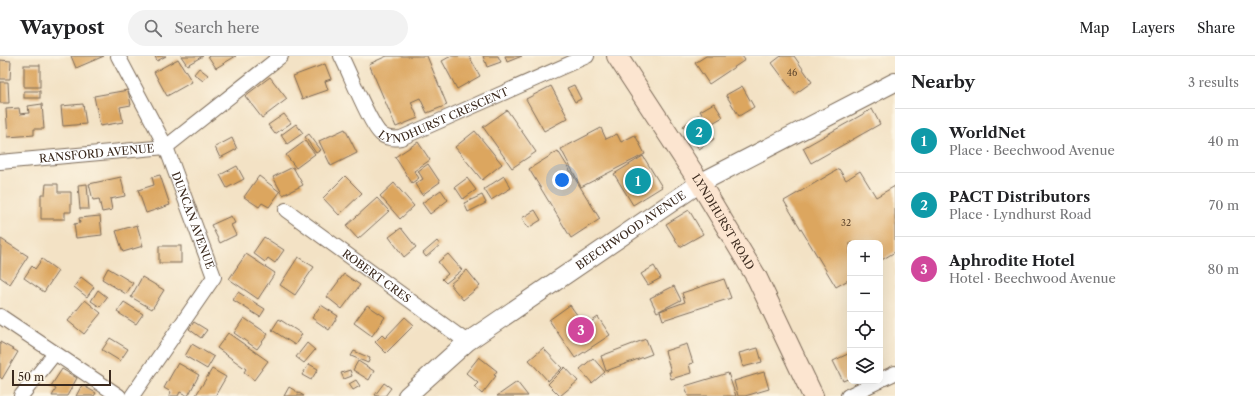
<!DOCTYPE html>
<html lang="en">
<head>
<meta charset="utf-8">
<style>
  :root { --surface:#fff; --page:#f2f2f2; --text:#202124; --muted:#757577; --line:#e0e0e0; --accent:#d1495b }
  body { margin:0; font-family:"Libre Caslon Text",serif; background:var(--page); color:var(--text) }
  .controls { position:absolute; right:12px; bottom:12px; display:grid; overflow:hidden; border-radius:8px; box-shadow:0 4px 16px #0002 }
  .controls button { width:36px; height:36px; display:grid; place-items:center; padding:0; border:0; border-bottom:1px solid var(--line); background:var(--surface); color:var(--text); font:20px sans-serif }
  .scale { position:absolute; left:12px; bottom:10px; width:99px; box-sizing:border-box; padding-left:4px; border:2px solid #3b2a1e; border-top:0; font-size:11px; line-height:14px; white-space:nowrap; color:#3b2a1e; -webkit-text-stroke:3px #fcf5e5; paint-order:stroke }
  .you { position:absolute; left:562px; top:124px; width:14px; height:14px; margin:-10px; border:3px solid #fff; border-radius:50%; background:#1a73e8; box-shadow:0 0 0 6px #1a73e833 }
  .badge { display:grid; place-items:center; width:26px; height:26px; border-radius:50%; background:var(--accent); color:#fff; font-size:13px; font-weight:700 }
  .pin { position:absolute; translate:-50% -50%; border:2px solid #fff; box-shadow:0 1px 4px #0006 }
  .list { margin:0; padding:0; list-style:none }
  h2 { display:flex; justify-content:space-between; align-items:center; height:52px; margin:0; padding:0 16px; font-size:17px }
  h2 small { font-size:13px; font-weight:400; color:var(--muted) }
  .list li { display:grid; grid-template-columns:26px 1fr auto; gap:12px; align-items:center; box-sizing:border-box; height:64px; padding:0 16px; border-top:1px solid var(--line) }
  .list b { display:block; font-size:15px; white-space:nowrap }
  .list p { margin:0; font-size:13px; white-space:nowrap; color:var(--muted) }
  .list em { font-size:13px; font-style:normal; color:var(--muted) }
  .icon { flex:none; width:22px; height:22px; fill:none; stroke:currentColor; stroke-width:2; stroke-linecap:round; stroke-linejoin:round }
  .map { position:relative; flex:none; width:895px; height:340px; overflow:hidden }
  header { display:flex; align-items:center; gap:24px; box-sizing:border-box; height:56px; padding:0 20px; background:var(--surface); border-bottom:1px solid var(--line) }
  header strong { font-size:19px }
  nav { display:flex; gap:22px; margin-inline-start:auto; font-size:14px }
  .search { width:280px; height:36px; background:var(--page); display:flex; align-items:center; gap:10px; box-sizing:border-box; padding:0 14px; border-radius:22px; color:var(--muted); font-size:15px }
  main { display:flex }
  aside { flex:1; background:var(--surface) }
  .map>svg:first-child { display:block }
  .building { fill:#dca65f }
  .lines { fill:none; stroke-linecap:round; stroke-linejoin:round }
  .minor-casing { stroke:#7b6a58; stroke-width:16 }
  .tertiary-casing { stroke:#7b6a58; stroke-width:20 }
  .secondary-casing { stroke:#7b6a58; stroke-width:22 }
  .minor { stroke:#fff; stroke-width:14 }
  .tertiary { stroke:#fff; stroke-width:18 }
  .secondary { stroke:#fce5d0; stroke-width:20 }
  .labels { text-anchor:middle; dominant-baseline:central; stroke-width:3; stroke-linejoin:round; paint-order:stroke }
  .number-label { font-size:9px; fill:#63492e }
  .street-label { font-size:11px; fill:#3b2a1e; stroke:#fcf5e5 }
</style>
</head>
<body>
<header>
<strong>Waypost</strong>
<div class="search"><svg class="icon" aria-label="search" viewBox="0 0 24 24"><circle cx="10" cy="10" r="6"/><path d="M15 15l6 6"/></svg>Search here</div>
<nav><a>Map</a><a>Layers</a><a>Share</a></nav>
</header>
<main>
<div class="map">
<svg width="895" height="340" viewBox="0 0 895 340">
  <rect width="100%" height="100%" fill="#fcf5e5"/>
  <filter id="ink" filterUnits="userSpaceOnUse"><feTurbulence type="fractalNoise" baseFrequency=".025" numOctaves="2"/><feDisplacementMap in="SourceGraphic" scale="8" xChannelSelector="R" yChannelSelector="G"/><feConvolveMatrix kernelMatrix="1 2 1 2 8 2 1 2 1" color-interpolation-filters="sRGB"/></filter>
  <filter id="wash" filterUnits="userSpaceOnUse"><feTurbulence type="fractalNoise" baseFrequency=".012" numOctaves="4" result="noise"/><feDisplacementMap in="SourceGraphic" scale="16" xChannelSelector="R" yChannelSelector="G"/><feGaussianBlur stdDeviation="0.9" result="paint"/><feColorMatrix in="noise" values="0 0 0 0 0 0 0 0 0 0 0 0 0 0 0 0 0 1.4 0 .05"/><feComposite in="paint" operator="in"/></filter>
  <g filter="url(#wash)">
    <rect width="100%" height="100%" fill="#f3e2c5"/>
    <g id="blocks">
      <!-- building -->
      <g class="building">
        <path d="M71 0H104L76 12Z"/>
        <path d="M155 0H166L157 5Z"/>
        <path d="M181 0H203L187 9Z"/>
        <path d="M208 0H236L216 12Z"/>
        <path d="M387 0H427L447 49 427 57 420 42 411 46 418 62 396 71 369 8Z"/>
        <path d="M451 0H469L480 20 457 33 442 5Z"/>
        <path d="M483 0H498L501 6 487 11Z"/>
        <path d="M505 0H522L507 6Z"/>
        <path d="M706 0H742L745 4 709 28 695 7Z"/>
        <path d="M781 0H794L812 26 795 38 772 7Z"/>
        <path d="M178 3 192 26 167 40 154 16Z"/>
        <path d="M0 4 11 5 10 23H0Z"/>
        <path d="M325 8 331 23 325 25 328 34 302 43 293 20Z"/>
        <rect x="24" y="9" width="16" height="22"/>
        <path d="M199 12 208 19 203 25 194 18Z"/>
        <path d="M270 21 287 43 262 62 245 40Z"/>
        <path d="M0 26H8L9 47H0Z"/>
        <path d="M574 29 581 43 575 46 567 32Z"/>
        <path d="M551 30 568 62 544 75 526 43Z"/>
        <path d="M742 30 754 51 739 60 726 39Z"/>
        <path d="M128 34 131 49 120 51 123 66 100 70 94 40Z"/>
        <rect x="24" y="35" width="16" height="7"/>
        <path d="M714 47 723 61 709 69 700 55Z"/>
        <path d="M42 48 44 73H34V79L8 81 6 53 19 52 20 58 29 57 28 50Z"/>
        <path d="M83 48 86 68 63 70 61 50Z"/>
        <path d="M872 53 880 68 811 107 803 92Z"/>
        <path d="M507 54 536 96 512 112 483 71Z"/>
        <path d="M284 58 291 67 275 78 268 69Z"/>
        <path d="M699 59 714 83 699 93 683 70Z"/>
        <path d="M296 68 303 77 287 88 281 79Z"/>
        <path d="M601 72 606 83 617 78 621 86 635 79 645 98 581 131 561 93Z"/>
        <path d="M345 73 357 97 331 110 319 85Z"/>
        <path d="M475 75 502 108 482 124 455 91Z"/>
        <path d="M309 78 321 94 316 97 305 81Z"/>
        <path d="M232 82 237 93 220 102 215 91Z"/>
        <path d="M305 85 315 98 296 112 286 99Z"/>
        <path d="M418 86 430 104 414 115 419 122 412 127 395 101Z"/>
        <path d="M558 95 600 163 571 182 529 113Z"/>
        <path d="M643 100 662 131 633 149 614 118Z"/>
        <path d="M428 108 440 126 422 139 415 128 423 123 418 115Z"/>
        <path d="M237 110 244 123 227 132 220 119Z"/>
        <path d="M293 111 303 129 283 139 273 121Z"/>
        <path d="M839 113 846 124 860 115 876 141 895 130V196L880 205V187H850V223L836 231 784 145Z"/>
        <path d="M160 119 170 149 146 157 138 134 154 129 152 121Z"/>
        <path d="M259 120 280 136 269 151 262 147 259 151 244 141Z"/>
        <path d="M345 120 362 137 339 159 323 142Z"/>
        <path d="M504 120 511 132 491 144 484 133Z"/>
        <path d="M121 121 125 140 110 143 112 154 102 156 99 143 93 144 89 128Z"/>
        <path d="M467 122 476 134 463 143 455 131Z"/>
        <path d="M394 127 414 150 400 163 380 140Z"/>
        <path d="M46 128H58V136H71V156H65V163H41V138H45Z"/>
        <path d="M87 128 89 153H80L78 129Z"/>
        <path d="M441 134 448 144 430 158 422 147Z"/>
        <path d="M482 139 486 147 468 156 464 147Z"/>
        <path d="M377 142 389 155 358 183 346 170Z"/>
        <path d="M535 154 541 164 528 172 522 162Z"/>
        <path d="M689 154 703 178 680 191 666 168Z"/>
        <path d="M100 160 102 179 76 182 74 168 80 167 79 162Z"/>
        <path d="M231 160 235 167 231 169 236 179 220 187 211 169Z"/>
        <path d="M137 169 143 190 123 196 116 175Z"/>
        <path d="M401 172 416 191 404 201 389 181Z"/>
        <path d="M264 181 284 194 275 207 268 202 265 206 253 197Z"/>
        <path d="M1 183 28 200 10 228 0 221Z"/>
        <path d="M437 185 440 189 426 201 423 197Z"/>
        <rect x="159" y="190" width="22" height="17"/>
        <path d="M246 198 275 217 258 243 229 223Z"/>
        <path d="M448 198 462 214 446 227 442 223 448 218 438 206Z"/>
        <path d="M298 201 314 211 295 239 280 229Z"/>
        <path d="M42 203 58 215 44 236 24 222 32 210 35 213Z"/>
        <path d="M654 210 661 222 648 229 641 218Z"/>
        <path d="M108 212 133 227 126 238 102 223Z"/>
        <path d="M467 214 480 230 463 244 450 228Z"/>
        <path d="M344 218 360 229 342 253 327 241Z"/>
        <path d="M81 221 94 231 87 241 74 231Z"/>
        <path d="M142 221 164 234 152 253 131 241Z"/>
        <path d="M724 223 731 242 663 264 660 255 685 246 682 237Z"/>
        <path d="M674 230 681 244 657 256 650 242Z"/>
        <path d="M98 234 107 241 100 251 91 245Z"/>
        <path d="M238 236 265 253 260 261 233 244Z"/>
        <path d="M85 244 101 257 84 278 68 265Z"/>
        <path d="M124 246 143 258 136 268 117 256Z"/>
        <path d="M321 249 338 260 329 274 312 262Z"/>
        <path d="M367 249 385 261 372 280 354 267Z"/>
        <path d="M570 249 585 270 598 261 610 279 575 302 549 264Z"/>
        <path d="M405 261 414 269 386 297 375 286 382 279 385 282Z"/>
        <path d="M244 262 268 278 257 293 234 277Z"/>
        <path d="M279 263 302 278 295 289 272 274Z"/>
        <path d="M194 266 207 274 201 282 189 273Z"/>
        <path d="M228 277 268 305 254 324 244 316 246 313 217 292Z"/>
        <path d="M110 282 128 293 120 305 102 294Z"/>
        <path d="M646 283 652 298 606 315 601 300Z"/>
        <path d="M0 286 18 296 2 323 0 321Z"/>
        <path d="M307 287 315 294 304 307 296 301Z"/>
        <path d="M192 288 214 301 207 313 185 300Z"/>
        <path d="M687 288 693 307 689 308 691 317 671 323 669 316H671L665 295Z"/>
        <path d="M543 292 562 312 548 325 529 304Z"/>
        <path d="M758 292 762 306 743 311 739 297Z"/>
        <path d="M354 295 370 302 368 307 351 300Z"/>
        <path d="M850 297V322L843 325 833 305Z"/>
        <path d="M479 301 497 315 494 319 496 320 482 338 474 331 478 327 466 317Z"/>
        <path d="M593 302 605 316 592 327 580 313Z"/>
        <path d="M358 305 374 315 369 324 353 314Z"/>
        <path d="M178 307 199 319 188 340 180 336 178 340H169L171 336 164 332Z"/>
        <path d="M309 308 318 313 311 324 302 319Z"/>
        <path d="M565 311 578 325 560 340 548 328Z"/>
        <path d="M62 313 77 322 67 340H52L56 333 51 330Z"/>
        <path d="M212 313 226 321 215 340H197L196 339Z"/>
        <path d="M350 314 352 320 344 323 341 317Z"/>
        <path d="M764 316 769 333 745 340H738L734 325Z"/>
        <path d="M728 317 736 340H688L685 330Z"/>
        <path d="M356 324 360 330 353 334 349 328Z"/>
        <path d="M517 326 528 340H497Z"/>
        <path d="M384 327 391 332 385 340H377L375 339Z"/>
        <path d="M82 329 96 337 94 340H76Z"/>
        <path d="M289 331 304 340H284Z"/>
      </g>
    </g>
  </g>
  <g filter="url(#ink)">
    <use href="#blocks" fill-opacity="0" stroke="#7b6a58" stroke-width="1"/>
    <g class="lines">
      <!-- minor casing -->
      <g class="minor-casing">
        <g id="minor">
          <path id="s1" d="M118 0 166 91 214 221 132 340"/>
          <path id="s2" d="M341 0C349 15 370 69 381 78 387 83 394 83 401 82L587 0"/>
          <path id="s3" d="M0 106 166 91 281 0"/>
          <path id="s4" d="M286 154 467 286"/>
          <path d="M0 260 119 340"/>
          <path d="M880 324 895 317"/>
          <path d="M21 340 55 297"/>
          <path d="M848 340 879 325"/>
        </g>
      </g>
      <!-- tertiary casing -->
      <g class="tertiary-casing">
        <g id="tertiary">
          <path id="s5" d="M407 340 467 286 700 127 895 26"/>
        </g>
      </g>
      <!-- secondary casing -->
      <g class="secondary-casing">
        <g id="secondary">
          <path id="s6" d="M617 0 700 127 757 222 813 340"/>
        </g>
      </g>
      <!-- minor -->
      <use href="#minor" class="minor"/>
      <!-- tertiary -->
      <use href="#tertiary" class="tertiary"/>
      <!-- secondary -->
      <use href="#secondary" class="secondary"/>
    </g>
  </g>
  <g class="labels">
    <!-- number labels -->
    <g class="number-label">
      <text x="792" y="16">46</text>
      <text x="846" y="166">32</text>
    </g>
    <!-- street labels -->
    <g class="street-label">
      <text stroke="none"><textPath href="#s2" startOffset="156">LYNDHURST CRESCENT</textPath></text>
      <text stroke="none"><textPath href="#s3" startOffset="97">RANSFORD AVENUE</textPath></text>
      <text stroke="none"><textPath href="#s1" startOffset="181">DUNCAN AVENUE</textPath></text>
      <text stroke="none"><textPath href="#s6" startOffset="197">LYNDHURST ROAD</textPath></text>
      <text stroke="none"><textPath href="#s5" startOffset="279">BEECHWOOD AVENUE</textPath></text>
      <text stroke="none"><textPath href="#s4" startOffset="112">ROBERT CRES</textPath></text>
    </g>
  </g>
</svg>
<div class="controls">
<button>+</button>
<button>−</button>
<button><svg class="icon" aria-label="locate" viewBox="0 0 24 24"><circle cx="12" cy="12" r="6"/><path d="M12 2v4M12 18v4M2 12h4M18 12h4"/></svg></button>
<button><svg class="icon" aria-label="layers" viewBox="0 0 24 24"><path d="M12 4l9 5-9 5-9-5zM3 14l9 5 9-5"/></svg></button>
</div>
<div class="scale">50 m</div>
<div class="you"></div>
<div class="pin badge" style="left:638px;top:125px;background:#0f9aa8">1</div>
<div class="pin badge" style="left:699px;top:76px;background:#0f9aa8">2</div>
<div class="pin badge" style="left:581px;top:274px;background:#d1479c">3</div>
</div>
<aside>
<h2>Nearby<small>3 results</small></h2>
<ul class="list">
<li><span class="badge" style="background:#0f9aa8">1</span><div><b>WorldNet</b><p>Place · Beechwood Avenue</p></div><em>40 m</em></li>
<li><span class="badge" style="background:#0f9aa8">2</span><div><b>PACT Distributors</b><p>Place · Lyndhurst Road</p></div><em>70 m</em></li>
<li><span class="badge" style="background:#d1479c">3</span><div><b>Aphrodite Hotel</b><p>Hotel · Beechwood Avenue</p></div><em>80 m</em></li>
</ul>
</aside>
</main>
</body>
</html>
